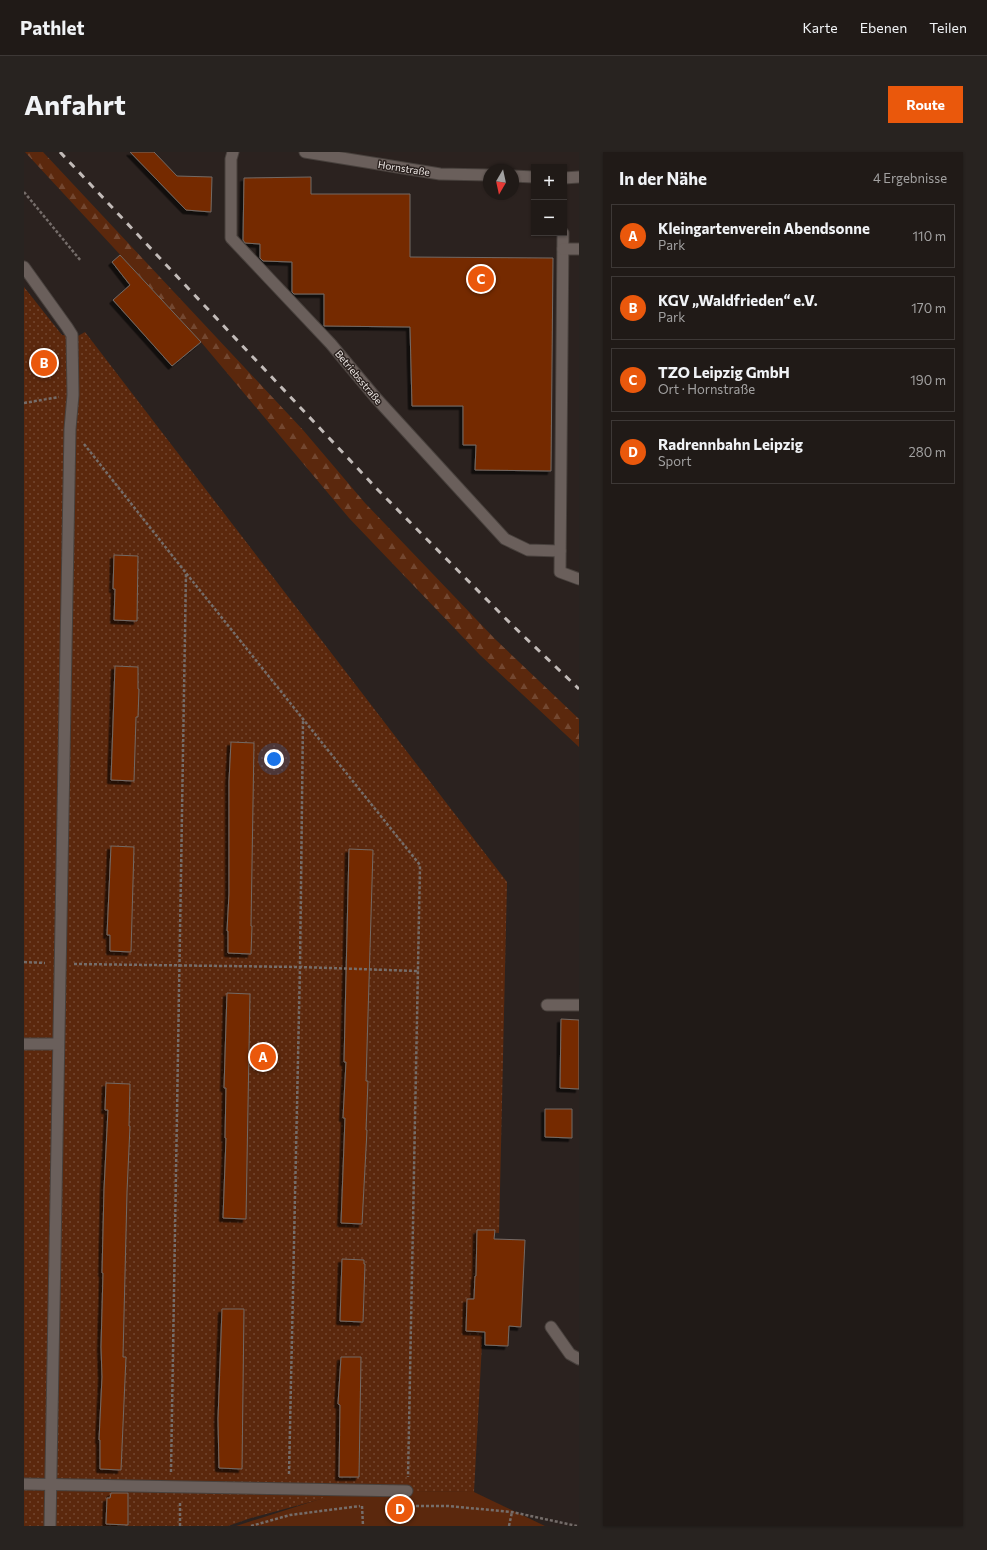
<!DOCTYPE html>
<html lang="de">
<head>
<meta charset="utf-8">
<style>
  :root { --surface:#201a17; --page:#282320; --text:#f1f3f6; --muted:#a2a1a1; --line:#3d3836; --accent:#ea580c }
  body { margin:0; font-family:Commissioner,sans-serif; background:var(--page); color:var(--text) }
  .controls { position:absolute; right:12px; top:12px; display:grid; overflow:hidden; border-radius:0px; box-shadow:0 1px 3px #0004 }
  .controls button { width:36px; height:36px; display:grid; place-items:center; padding:0; border:0; border-bottom:1px solid var(--line); background:var(--surface); color:var(--text); font:20px sans-serif }
  .compass { position:absolute; left:459px; top:12px; width:36px; height:36px; border-radius:50%; background:var(--surface); box-shadow:0 1px 3px #0004; rotate:189deg }
  .you { position:absolute; left:250px; top:607px; width:14px; height:14px; margin:-10px; border:3px solid #fff; border-radius:50%; background:#1a73e8; box-shadow:0 0 0 6px #1a73e833 }
  .badge { display:grid; place-items:center; width:26px; height:26px; border-radius:50%; background:var(--accent); color:#fff; font-size:13px; font-weight:700 }
  .pin { position:absolute; translate:-50% -50%; border:2px solid #fff; box-shadow:0 1px 4px #0006 }
  .list { margin:0; padding:0; list-style:none }
  h2 { display:flex; justify-content:space-between; align-items:center; height:52px; margin:0; padding:0 16px; font-size:17px }
  h2 small { font-size:13px; font-weight:400; color:var(--muted) }
  .list li { display:grid; grid-template-columns:26px 1fr auto; gap:12px; align-items:center; box-sizing:border-box; height:64px; margin:0 8px 8px; padding:0 8px; border:1px solid var(--line); border-radius:0px }
  .list b { display:block; font-size:15px; white-space:nowrap }
  .list p { margin:0; font-size:13px; white-space:nowrap; color:var(--muted) }
  .list em { font-size:13px; font-style:normal; color:var(--muted) }
  .map { position:relative; flex:none; width:555px; height:1374px; overflow:hidden; border-radius:0px }
  header { display:flex; align-items:center; gap:24px; box-sizing:border-box; height:56px; padding:0 20px; background:var(--surface); border-bottom:1px solid var(--line) }
  header strong { font-size:19px }
  nav { display:flex; gap:22px; margin-inline-start:auto; font-size:14px }
  .intro { display:flex; align-items:center; justify-content:space-between; box-sizing:border-box; height:96px; padding:0 24px }
  h1 { margin:0; font-size:28px }
  .button { padding:10px 18px; border-radius:0px; background:var(--accent); color:#fff; font-size:14px; font-weight:700 }
  main { display:flex; gap:24px; padding:0 24px }
  aside { flex:1; background:var(--surface); border-radius:0px; box-shadow:0 1px 3px #0004 }
  .map>svg:first-child { display:block }
  .green { fill:url(#green-dots) }
  .forest { fill:url(#forest-firs) }
  .pitch { fill:#5b280d }
  .building { fill:#752c00; stroke:#736964; filter:url(#shadow) }
  .lines { fill:none; stroke-linecap:round; stroke-linejoin:round }
  .service-casing { stroke:#48413d; stroke-width:13 }
  .minor-casing { stroke:#48413d; stroke-width:13 }
  .path { stroke:#756d6a; stroke-width:2.5; stroke-dasharray:3 2; stroke-linecap:butt }
  .service { stroke:#6a5f5b; stroke-width:11 }
  .minor { stroke:#6a5f5b; stroke-width:11 }
  .rail { stroke:#c2bbb8; stroke-width:3; stroke-dasharray:7 7; stroke-linecap:butt }
  .labels { text-anchor:middle; dominant-baseline:central; stroke-width:3; stroke-linejoin:round; paint-order:stroke }
  .street-label { font-size:10px; fill:#eee8e5; stroke:#2b221f }
</style>
</head>
<body>
<header>
<strong>Pathlet</strong>
<nav><a>Karte</a><a>Ebenen</a><a>Teilen</a></nav>
</header>
<div class="intro"><h1>Anfahrt</h1><a class="button">Route</a></div>
<main>
<div class="map">
<svg width="555" height="1374" viewBox="0 0 555 1374">
  <defs>
    <pattern id="green-dots" width="8" height="8" patternUnits="userSpaceOnUse"><rect width="8" height="8" fill="#5b280d"/><path d="M2 2h.1M6 6h.1" fill="none" stroke="#734730" stroke-width="1.8" stroke-linecap="round"/></pattern>
    <pattern id="forest-firs" width="22" height="20" patternUnits="userSpaceOnUse"><rect width="22" height="20" fill="#5b280d"/><path d="M5 1l3.5 6h-7zM16 11l3.5 6h-7z" fill="#734730"/></pattern>
    <filter id="shadow"><feDropShadow dx="-3.5" dy="3.5" stdDeviation="0" flood-color="#0009"/></filter>
  </defs>
  <rect width="100%" height="100%" fill="#2b221f"/>
  <!-- green -->
  <path class="green" d="M0 135 38 183 54 184 61 180 483 730 475 1081 464 1080 450 1340 327 1339 227 1366 204 1374H0Z"/>
  <!-- forest -->
  <path class="forest" d="M1 0H19L279 278 341 351 471 487 555 567V595L456 503 325 366 177 190Z"/>
  <!-- pitch -->
  <path class="pitch" d="M324 1338 450 1340 521 1374H212Z"/>
  <!-- building -->
  <g class="building">
    <path d="M106 0H130L153 24 188 25 187 60 162 58Z"/>
    <path d="M287 25V42H386V105L529 106 527 319 451 318 452 293H439V254H388L386 175 300 174V142H270L268 140V110L239 109 236 106V92L221 91 219 88 220 26Z"/>
    <path d="M96 103 177 190 148 214 89 148 106 133 88 110Z"/>
    <path d="M90 403 114 404 113 469 90 468 91 437H89Z"/>
    <path d="M91 514 114 515V537H115L114 565H112L110 629 87 628Z"/>
    <path d="M207 590 230 591 227 774H228L227 802 204 801V779H203L205 742V629Z"/>
    <path d="M87 694 110 695 107 800 86 799V783H83Z"/>
    <path d="M325 697 349 698 342 929H344L342 978H343L338 1072 317 1071 321 966H319L322 910H320Z"/>
    <path d="M203 841 226 842 222 1067 199 1066 202 986H201L202 936H200Z"/>
    <path d="M537 867 555 868V937L536 936Z"/>
    <path d="M82 931 106 932 105 974H106L103 1040 99 1205H102L97 1318 76 1317V1288H75L78 1225 77 1195 79 1121H78L80 1037 84 958H81Z"/>
    <path d="M521 957H548V986L521 985Z"/>
    <path d="M453 1078H471L470 1087 501 1088 497 1175 485 1174 484 1194 461 1193V1180L442 1179 443 1147H450L451 1124H452Z"/>
    <path d="M318 1107 340 1108V1112H341L339 1170 316 1169Z"/>
    <path d="M198 1157H220L218 1317 195 1316 194 1267Z"/>
    <path d="M317 1205H337L335 1325H315L316 1253 314 1252Z"/>
    <path d="M87 1341H104V1373L82 1372 83 1346H86Z"/>
  </g>
  <g class="lines">
    <!-- service casing -->
    <g class="service-casing">
      <g id="service">
        <path d="M209 0 207 7V86L307 192 352 246 481 387 504 398 536 399"/>
        <path d="M539 81 536 420 555 427"/>
        <path d="M539 97H555"/>
        <path d="M0 115 43 175 48 183 49 243 46 277 26 1374"/>
        <path d="M523 853H555"/>
        <path d="M0 892H34"/>
        <path d="M527 1175 546 1202 555 1207"/>
        <path d="M0 1332 383 1339"/>
      </g>
    </g>
    <!-- minor casing -->
    <g class="minor-casing">
      <g id="minor">
        <path d="M281 0 416 22 465 23"/>
        <path d="M489 24 510 25"/>
        <path d="M540 26 555 25"/>
      </g>
    </g>
    <!-- path -->
    <g class="path">
      <path d="M0 40 57 109"/>
      <path d="M0 251 35 245"/>
      <path d="M60 292 162 421 396 713 384 1325"/>
      <path d="M0 810 21 811"/>
      <path d="M50 812 276 815 393 819"/>
      <path d="M147 1320 162 421"/>
      <path d="M265 1322 276 815 279 568"/>
      <path d="M338 1354 339 1374"/>
      <path d="M387 1354H424L488 1360 553 1374"/>
      <path d="M156 1374V1349"/>
      <path d="M227 1374 266 1363 336 1354"/>
      <path d="M485 1374 488 1360"/>
    </g>
    <!-- service -->
    <use href="#service" class="service"/>
    <!-- minor -->
    <use href="#minor" class="minor"/>
    <!-- rail -->
    <path class="rail" d="M36 0 354 338 487 472 555 537"/>
  </g>
  <g class="labels">
    <!-- street labels -->
    <g class="street-label">
      <text transform="translate(380 16) rotate(9)">Hornstraße</text>
      <text transform="translate(335 225) rotate(50)">Betriebsstraße</text>
    </g>
  </g>
</svg>
<div class="controls">
<button>+</button>
<button>−</button>
</div>
<svg class="compass" viewBox="-18 -18 36 36"><path d="M0-13l5 13h-10z" fill="#e53935"/><path d="M0 13l5-13h-10z" fill="#a2a1a1"/></svg>
<div class="you"></div>
<div class="pin badge" style="left:239px;top:905px">A</div>
<div class="pin badge" style="left:20px;top:211px">B</div>
<div class="pin badge" style="left:457px;top:127px">C</div>
<div class="pin badge" style="left:376px;top:1357px">D</div>
</div>
<aside>
<h2>In der Nähe<small>4 Ergebnisse</small></h2>
<ul class="list">
<li><span class="badge">A</span><div><b>Kleingartenverein Abendsonne</b><p>Park</p></div><em>110 m</em></li>
<li><span class="badge">B</span><div><b>KGV „Waldfrieden“ e.V.</b><p>Park</p></div><em>170 m</em></li>
<li><span class="badge">C</span><div><b>TZO Leipzig GmbH</b><p>Ort · Hornstraße</p></div><em>190 m</em></li>
<li><span class="badge">D</span><div><b>Radrennbahn Leipzig</b><p>Sport</p></div><em>280 m</em></li>
</ul>
</aside>
</main>
</body>
</html>
